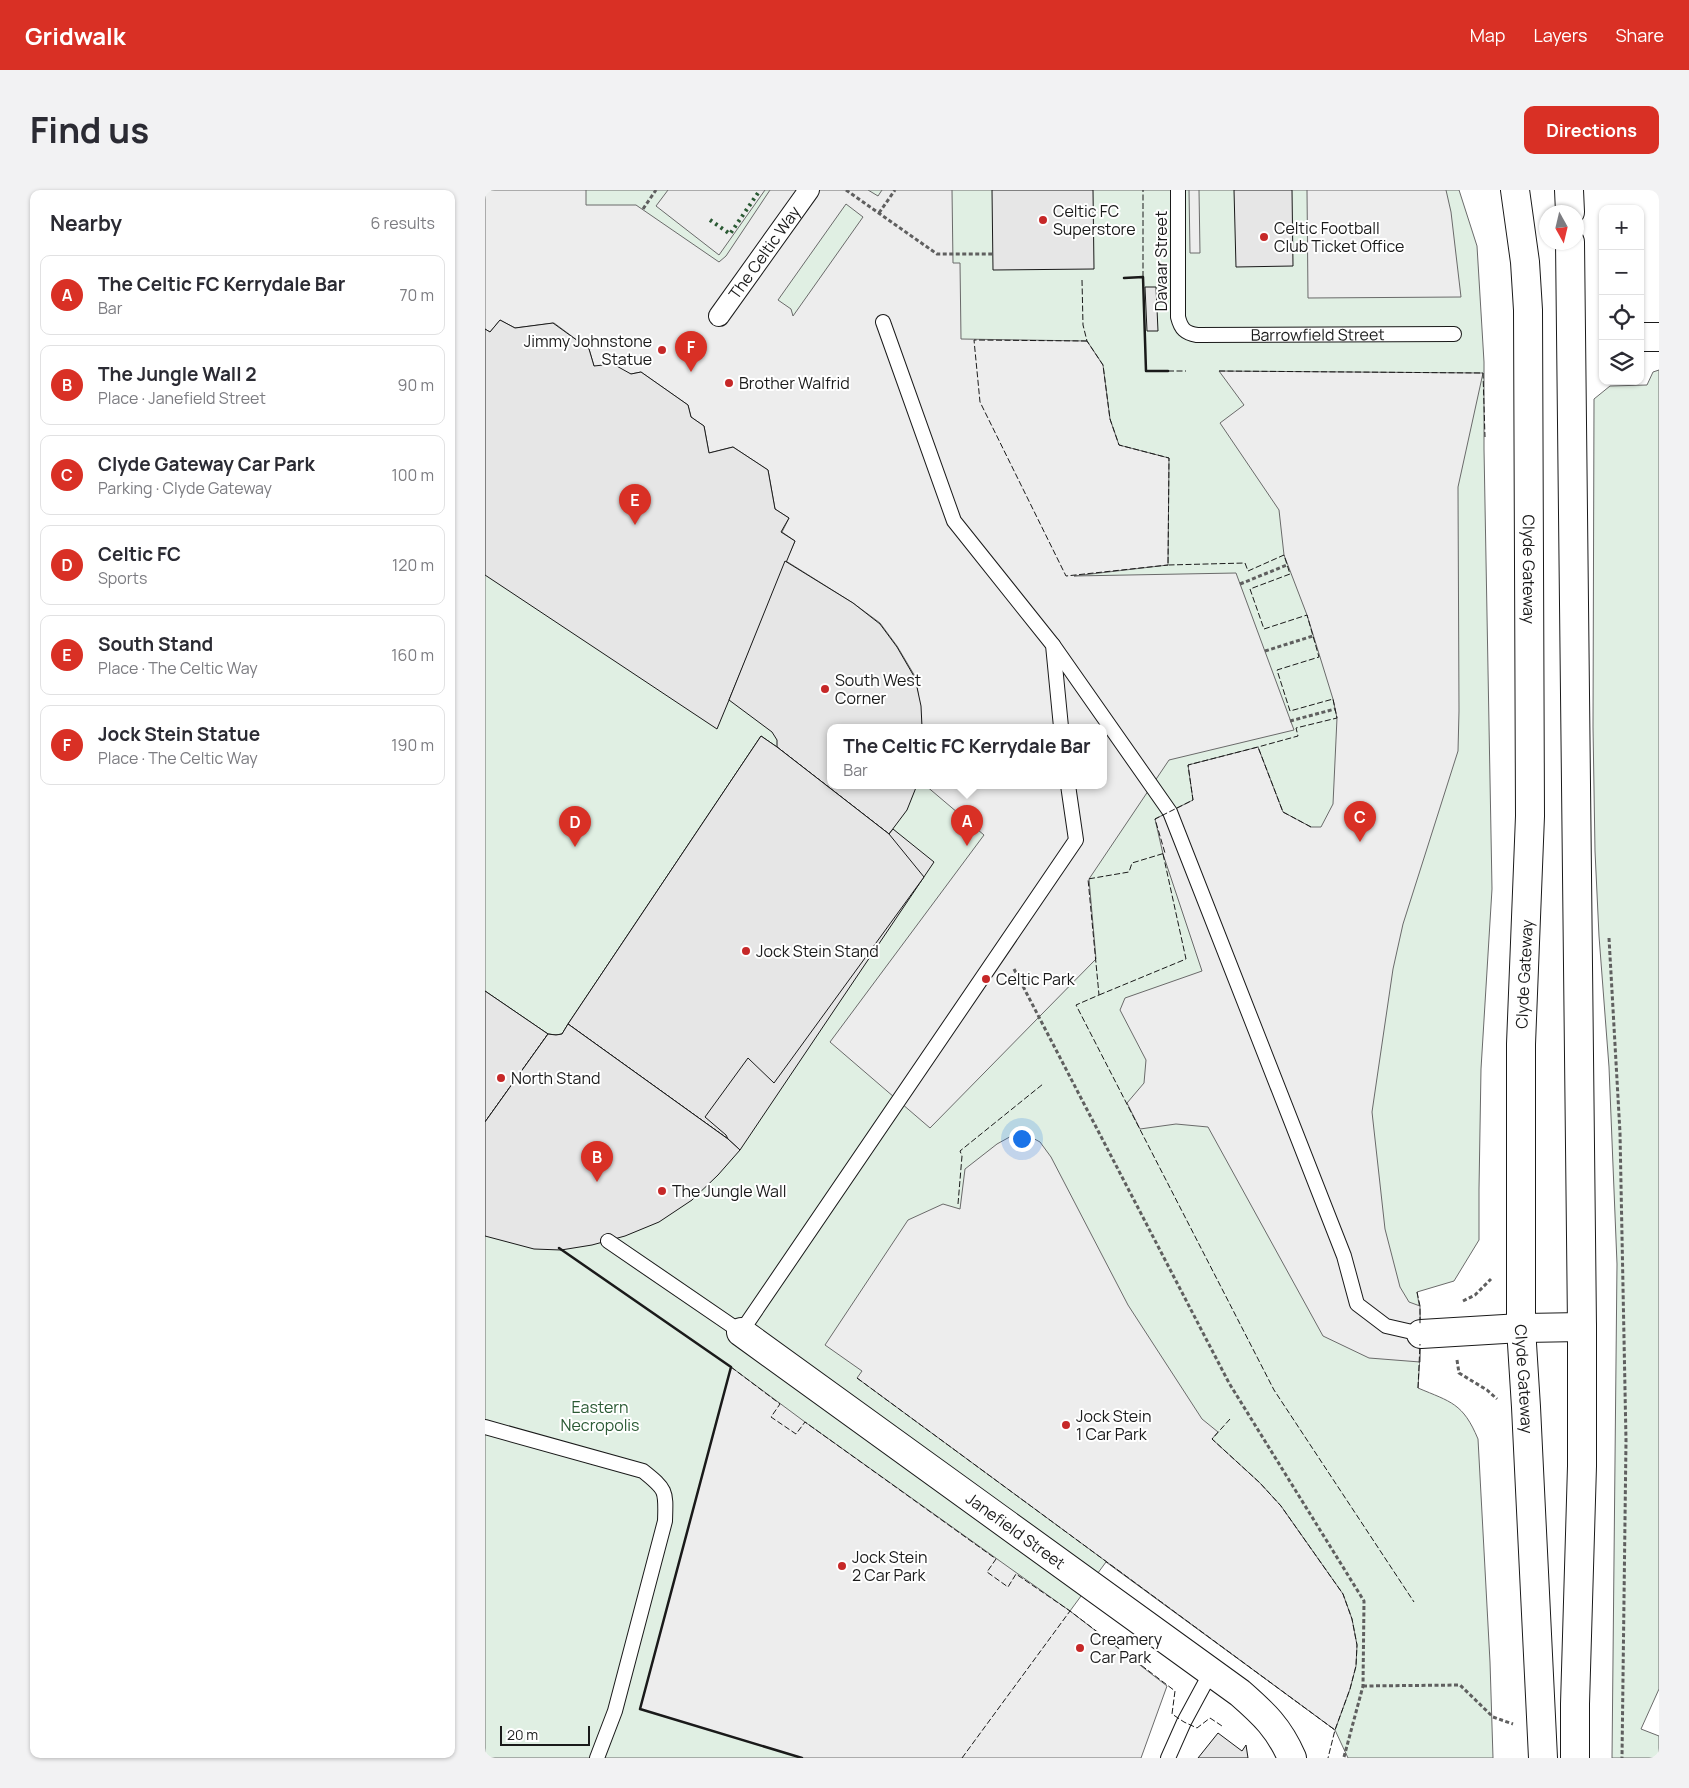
<!DOCTYPE html>
<html lang="en">
<head>
<meta charset="utf-8">
<style>
  :root { --surface:#fff; --page:#f2f2f3; --text:#2b2b33; --muted:#7c7c81; --line:#e1e1e2; --accent:#d93025 }
  body { margin:0; font-family:Manrope,sans-serif; background:var(--page); color:var(--text) }
  .controls { position:absolute; right:15px; top:15px; display:grid; overflow:hidden; border-radius:10px; box-shadow:0 1px 4px #0004 }
  .controls button { width:45px; height:45px; display:grid; place-items:center; padding:0; border:0; border-bottom:1px solid var(--line); background:var(--surface); color:var(--text); font:25px sans-serif }
  .compass { position:absolute; left:1054px; top:15px; width:45px; height:45px; border-radius:50%; background:var(--surface); box-shadow:0 1px 4px #0004; rotate:172deg }
  .scale { position:absolute; left:15px; bottom:12px; width:90px; box-sizing:border-box; padding-left:5px; border:2px solid #1a1a1a; border-top:0; font-size:14px; line-height:18px; white-space:nowrap; color:#1a1a1a; -webkit-text-stroke:4px #fff; paint-order:stroke }
  .you { position:absolute; left:536px; top:948px; width:18px; height:18px; margin:-12px; border:4px solid #fff; border-radius:50%; background:#1a73e8; box-shadow:0 0 0 8px #1a73e833 }
  .badge { display:grid; place-items:center; width:32px; height:32px; border-radius:50%; background:var(--accent); color:#fff; font-size:16px; font-weight:700 }
  .pin { position:absolute; translate:-50% -41px; filter:drop-shadow(0 1px 2px #0008) }
  .pin::after { content:''; position:absolute; top:26px; width:18px; height:15px; background:inherit; clip-path:polygon(0 0,100% 0,50% 100%) }
  .popup { position:absolute; left:342px; top:534px; width:280px; height:65px; box-sizing:border-box; display:grid; place-content:center; border-radius:10px; background:var(--surface); filter:drop-shadow(0 1px 4px #0005); font-size:16px; white-space:nowrap; color:var(--muted) }
  .popup b { font-size:19px; color:var(--text) }
  .popup::after { content:''; position:absolute; left:50%; top:100%; margin-left:-10px; border:10px solid transparent; border-top-color:var(--surface) }
  .list { margin:0; padding:0; list-style:none }
  h2 { display:flex; justify-content:space-between; align-items:center; height:65px; margin:0; padding:0 20px; font-size:21px }
  h2 small { font-size:16px; font-weight:400; color:var(--muted) }
  .list li { display:grid; grid-template-columns:32px 1fr auto; gap:15px; align-items:center; box-sizing:border-box; height:80px; margin:0 10px 10px; padding:0 10px; border:1px solid var(--line); border-radius:10px }
  .list b { display:block; font-size:19px; white-space:nowrap }
  .list p { margin:0; font-size:16px; white-space:nowrap; color:var(--muted) }
  .list em { font-size:16px; font-style:normal; color:var(--muted) }
  .icon { flex:none; width:28px; height:28px; fill:none; stroke:currentColor; stroke-width:2; stroke-linecap:round; stroke-linejoin:round }
  .map { position:relative; flex:none; width:1174px; height:1568px; overflow:hidden; border-radius:10px }
  header { display:flex; align-items:center; gap:30px; box-sizing:border-box; height:70px; padding:0 25px; background:var(--accent); color:#fff }
  header strong { font-size:24px }
  nav { display:flex; gap:28px; margin-inline-start:auto; font-size:18px }
  .intro { display:flex; align-items:center; justify-content:space-between; box-sizing:border-box; height:120px; padding:0 30px }
  h1 { margin:0; font-size:35px }
  .button { padding:12px 22px; border-radius:10px; background:var(--accent); color:#fff; font-size:18px; font-weight:700 }
  main { display:flex; gap:30px; padding:0 30px }
  aside { flex:1; background:var(--surface); border-radius:10px; box-shadow:0 1px 4px #0004 }
  .map>svg:first-child { display:block }
  .green { fill:#e0efe3; stroke:#6a6a6a; fill-rule:evenodd }
  .parking { fill:#ededed; stroke:#6a6a6a; fill-rule:evenodd }
  .building { fill:#e6e6e6; stroke:#1a1a1a }
  .lines { fill:none; stroke-linecap:round; stroke-linejoin:round }
  .service-casing { stroke:#1a1a1a; stroke-width:16 }
  .pedestrian-casing { stroke:#1a1a1a; stroke-width:22 }
  .minor-casing { stroke:#1a1a1a; stroke-width:30 }
  .primary-casing { stroke:#1a1a1a; stroke-width:30 }
  .path { stroke:#5f5f5f; stroke-width:3; stroke-dasharray:4 2.5; stroke-linecap:butt }
  .service { stroke:#fff; stroke-width:14 }
  .pedestrian { stroke:#fff; stroke-width:20 }
  .minor { stroke:#fff; stroke-width:28 }
  .primary { stroke:#fff; stroke-width:28 }
  .hedge { stroke:#2b5a34; stroke-width:4; stroke-dasharray:2.5 4; stroke-linecap:butt }
  .fence { stroke:#1a1a1a; stroke-width:1; stroke-dasharray:6 2.5; stroke-linecap:butt }
  .wall { stroke:#1a1a1a; stroke-width:2.5 }
  .poi-dot { fill:#c62828; stroke:#fff; stroke-width:2 }
  .labels { text-anchor:middle; dominant-baseline:central; stroke-width:4; stroke-linejoin:round; paint-order:stroke }
  .poi-label { font-size:16px; fill:#1a1a1a; stroke:#fff; text-anchor:start }
  .street-label { font-size:16px; fill:#1a1a1a; stroke:#fff }
  .park-label { font-size:16px; fill:#2b5a34; stroke:#fff }
</style>
</head>
<body>
<header>
<strong>Gridwalk</strong>
<nav><a>Map</a><a>Layers</a><a>Share</a></nav>
</header>
<div class="intro"><h1>Find us</h1><a class="button">Directions</a></div>
<main>
<aside>
<h2>Nearby<small>6 results</small></h2>
<ul class="list">
<li><span class="badge">A</span><div><b>The Celtic FC Kerrydale Bar</b><p>Bar</p></div><em>70 m</em></li>
<li><span class="badge">B</span><div><b>The Jungle Wall 2</b><p>Place · Janefield Street</p></div><em>90 m</em></li>
<li><span class="badge">C</span><div><b>Clyde Gateway Car Park</b><p>Parking · Clyde Gateway</p></div><em>100 m</em></li>
<li><span class="badge">D</span><div><b>Celtic FC</b><p>Sports</p></div><em>120 m</em></li>
<li><span class="badge">E</span><div><b>South Stand</b><p>Place · The Celtic Way</p></div><em>160 m</em></li>
<li><span class="badge">F</span><div><b>Jock Stein Statue</b><p>Place · The Celtic Way</p></div><em>190 m</em></li>
</ul>
</aside>
<div class="map">
<svg width="1174" height="1568" viewBox="0 0 1174 1568">
  <rect width="100%" height="100%" fill="#fff"/>
  <!-- green -->
  <g class="green">
    <path d="M0 0H974L992 56 999 172V259L1007 699 996 879 994 999V1050L969 1091 932 1102C938 1133 935 1166 933 1198 966 1212 978 1213 993 1249L1005 1472 1008 1568H863L850 1540 621 1372 477 1568H0ZM346 537H618V595H346Z"/>
    <path d="M1174 180V1499L1156 1539 1174 1546V1568H1127L1132 1074 1124 877 1114 746 1110 661 1108 537 1109 209 1125 196 1162 195 1168 182Z"/>
  </g>
  <!-- parking -->
  <g class="parking">
    <path d="M0 0H101V15H151L234 72 241 66 285 0H383L393 6 397 0H467L468 73H475L476 149 602 151 618 175 625 229 634 255 684 268 683 375 589 386 751 383 809 540 684 570 604 689 611 769 445 938 345 852 499 645 440 595H618V537H437L431 488 412 456 395 433 368 413 301 371 310 351 297 342 304 328 290 319 283 280 248 257 224 263 219 236 206 227 203 215 156 182 146 184 109 176 104 159 69 133 30 138 15 130 5 142 0 139ZM361 14 378 27 308 126 306 119 293 110Z"/>
    <path d="M183 0H280L234 65 171 16Z"/>
    <path d="M704 0H714L715 63H705Z"/>
    <path d="M822 0H961L966 22 976 107 823 108Z"/>
    <path d="M734 181 998 183 973 297 974 521 973 561 918 734 908 779 887 922 900 1039 915 1097 924 1112 935 1116V1172L884 1168 838 1146 723 937 691 934 655 939 642 913 659 893 661 870 635 820 640 808 717 781 678 664 670 629 708 610 703 575 773 557 798 622 826 637H836L848 614 852 528 848 509 822 425 799 365 794 320 735 233 759 215Z"/>
    <path d="M530 944 544 946 555 952 566 967 643 1115 717 1229 733 1242 727 1249 775 1293 796 1316 858 1404 867 1429 872 1455 871 1476 865 1499 850 1540 372 1188 377 1181 340 1155 423 1030 458 1014 475 1019 480 979 512 954Z"/>
    <path d="M246 1177 320 1232 585 1421 682 1496 656 1568H317L155 1519Z"/>
  </g>
  <!-- building -->
  <g class="building">
    <path d="M507 0H608L609 79 508 80Z"/>
    <path d="M749 0H807L808 76 751 77Z"/>
    <path d="M660 97H671L673 141H662Z"/>
    <path d="M15 130 30 138 68 133 104 159 109 176 128 174 146 184 156 182 203 215 206 227 219 236 224 263 248 257 283 280 290 319 304 328 296 342 310 351 232 539 0 385V139L5 142Z"/>
    <path d="M300 371 368 413 395 434 412 457 430 488 436 516 437 537H346V595H432L422 620 404 644 292 557V550L287 542 244 510Z"/>
    <path d="M276 546 292 557 404 644 408 639 449 672 255 960 243 949 83 834Z"/>
    <path d="M276 546 292 557 404 644 439 687 289 893 263 868 220 927 241 945 243 949 83 834Z"/>
    <path d="M0 801 63 844 0 932Z"/>
    <path d="M0 801 63 844 0 932Z"/>
    <path d="M83 834 243 949 251 957 236 976 205 1005H185L172 996 156 1007 145 1003 133 1007 76 968 96 941 45 904 19 940 0 942V932L63 844 71 845 77 844Z"/>
    <path d="M83 834 243 949 255 960 233 985 207 1010 174 1032 140 1046 107 1055 76 1060 49 1059 0 1046V932L63 844 71 845 77 844Z"/>
    <path d="M733 1543 757 1561 761 1555 763 1568H713Z"/>
  </g>
  <g class="lines">
    <!-- service casing -->
    <g class="service-casing">
      <g id="service">
        <path id="s1" d="M693 0V127C696 139 700 143 712 145L969 144"/>
        <path d="M398 132 469 331 568 455 576 537"/>
        <path d="M568 455 685 622 859 1066 872 1114 901 1136 936 1144"/>
        <path d="M123 1051 256 1142 591 650 583 595"/>
        <path d="M0 1237 158 1281C182 1300 181 1301 180 1331L130 1521 112 1568"/>
        <path d="M683 1568 699 1532 726 1482"/>
      </g>
    </g>
    <!-- pedestrian casing -->
    <g class="pedestrian-casing">
      <g id="pedestrian">
        <path id="s2" d="M234 126 324 0"/>
      </g>
    </g>
    <!-- minor casing -->
    <g class="minor-casing">
      <g id="minor">
        <path d="M1155 147H1174"/>
        <path id="s3" d="M256 1142 755 1503C779 1524 794 1538 807 1568"/>
        <path d="M936 1144 1036 1138 1097 1137"/>
      </g>
    </g>
    <!-- primary casing -->
    <g class="primary-casing">
      <g id="primary">
        <path id="s4" d="M1030 0 1040 72 1043 120 1045 626 1036 854V1138L1041 1217 1058 1568"/>
        <path d="M1084 0 1085 22"/>
        <path d="M1085 52 1097 1137V1276L1090 1514V1568"/>
      </g>
    </g>
    <!-- path -->
    <g class="path">
      <path d="M361 0 452 64H507"/>
      <path d="M158 19 171 0"/>
      <path d="M394 23 410 0"/>
      <path d="M755 394 802 375"/>
      <path d="M780 461 828 446"/>
      <path d="M805 531 850 519"/>
      <path d="M1124 748 1135 943 1141 1251 1137 1568"/>
      <path d="M529 779 744 1193 879 1411 878 1496 859 1567"/>
      <path d="M978 1111 990 1105 1006 1089"/>
      <path d="M972 1170 974 1183 1002 1200 1012 1209"/>
      <path d="M878 1496 975 1495 1008 1527 1028 1534"/>
    </g>
    <!-- service -->
    <use href="#service" class="service"/>
    <!-- pedestrian -->
    <use href="#pedestrian" class="pedestrian"/>
    <!-- minor -->
    <use href="#minor" class="minor"/>
    <!-- primary -->
    <use href="#primary" class="primary"/>
    <!-- hedge -->
    <path class="hedge" d="M225 30 245 44 275 0"/>
    <!-- fence -->
    <g class="fence">
      <path d="M658 87V0"/>
      <path d="M597 90 598 135 602 151 618 175 625 229 634 255 684 268 683 375 760 373 763 381 799 365 805 384 765 399 779 439 822 425 834 467 792 480 805 521 848 509 852 528 811 538 813 546 773 557"/>
      <path d="M602 151 489 150 495 212 581 386 683 375"/>
      <path d="M683 181H701"/>
      <path d="M734 181 998 183 1000 247"/>
      <path d="M826 637 798 622 773 557 703 575 708 610 670 629 680 663 647 673 644 682 603 689 614 805 591 815 789 1200 929 1412"/>
      <path d="M614 805 701 769 678 664"/>
      <path d="M473 1014 477 966 475 961 558 894"/>
      <path d="M932 1102 935 1116V1134"/>
      <path d="M246 1177 295 1214 286 1227 311 1244 320 1232 511 1369 502 1382 523 1397 531 1384 585 1421"/>
      <path d="M372 1188 850 1540"/>
      <path d="M933 1198 935 1154"/>
      <path d="M745 1229 727 1249 775 1293 796 1316 858 1404 867 1429 872 1455 871 1476 865 1499 850 1540 843 1568"/>
      <path d="M477 1568 585 1421 690 1501 687 1524 699 1532 712 1538 725 1528 737 1536"/>
    </g>
    <!-- wall -->
    <g class="wall">
      <path d="M639 88 658 87 661 181H683"/>
      <path d="M74 1058 246 1177 155 1519 317 1568"/>
    </g>
  </g>
  <!-- markers -->
  <g class="poi-dot">
    <circle cx="558" cy="30" r="5"/>
    <circle cx="779" cy="47" r="5"/>
    <circle cx="177" cy="160" r="5"/>
    <circle cx="244" cy="193" r="5"/>
    <circle cx="340" cy="499" r="5"/>
    <circle cx="261" cy="761" r="5"/>
    <circle cx="501" cy="789" r="5"/>
    <circle cx="16" cy="888" r="5"/>
    <circle cx="177" cy="1001" r="5"/>
    <circle cx="581" cy="1235" r="5"/>
    <circle cx="357" cy="1376" r="5"/>
    <circle cx="595" cy="1458" r="5"/>
  </g>
  <g class="labels">
    <!-- poi labels -->
    <g class="poi-label">
      <text x="568" y="21">Celtic FC<tspan x="568" dy="18">Superstore</tspan></text>
      <text x="789" y="38">Celtic Football<tspan x="789" dy="18">Club Ticket Office</tspan></text>
      <text x="167" y="151" text-anchor="end">Jimmy Johnstone<tspan x="167" dy="18">Statue</tspan></text>
      <text x="254" y="193">Brother Walfrid</text>
      <text x="350" y="490">South West<tspan x="350" dy="18">Corner</tspan></text>
      <text x="271" y="761">Jock Stein Stand</text>
      <text x="511" y="789">Celtic Park</text>
      <text x="26" y="888">North Stand</text>
      <text x="187" y="1001">The Jungle Wall</text>
      <text x="591" y="1226">Jock Stein<tspan x="591" dy="18">1 Car Park</tspan></text>
      <text x="367" y="1367">Jock Stein<tspan x="367" dy="18">2 Car Park</tspan></text>
      <text x="605" y="1449">Creamery<tspan x="605" dy="18">Car Park</tspan></text>
    </g>
    <!-- street labels -->
    <g class="street-label">
      <text stroke="none"><textPath href="#s2" startOffset="78">The Celtic Way</textPath></text>
      <text transform="translate(676 71) rotate(-90)">Davaar Street</text>
      <text stroke="none"><textPath href="#s1" startOffset="276">Barrowfield Street</textPath></text>
      <text stroke="none"><textPath href="#s4" startOffset="380">Clyde Gateway</textPath></text>
      <text transform="translate(1039 784) rotate(-87)">Clyde Gateway</text>
      <text stroke="none"><textPath href="#s4" startOffset="1190">Clyde Gateway</textPath></text>
      <text stroke="none"><textPath href="#s3" startOffset="339">Janefield Street</textPath></text>
    </g>
    <!-- park labels -->
    <g class="park-label">
      <text x="115" y="1217">Eastern<tspan x="115" dy="18">Necropolis</tspan></text>
    </g>
  </g>
</svg>
<div class="controls">
<button>+</button>
<button>−</button>
<button><svg class="icon" aria-label="locate" viewBox="0 0 24 24"><circle cx="12" cy="12" r="6"/><path d="M12 2v4M12 18v4M2 12h4M18 12h4"/></svg></button>
<button><svg class="icon" aria-label="layers" viewBox="0 0 24 24"><path d="M12 4l9 5-9 5-9-5zM3 14l9 5 9-5"/></svg></button>
</div>
<svg class="compass" viewBox="-18 -18 36 36"><path d="M0-13l5 13h-10z" fill="#e53935"/><path d="M0 13l5-13h-10z" fill="#7c7c81"/></svg>
<div class="scale">20 m</div>
<div class="you"></div>
<div class="pin badge" style="left:482px;top:656px">A</div>
<div class="popup"><b>The Celtic FC Kerrydale Bar</b>Bar</div>
<div class="pin badge" style="left:112px;top:992px">B</div>
<div class="pin badge" style="left:875px;top:652px">C</div>
<div class="pin badge" style="left:90px;top:657px">D</div>
<div class="pin badge" style="left:150px;top:335px">E</div>
<div class="pin badge" style="left:206px;top:182px">F</div>
</div>
</main>
</body>
</html>
